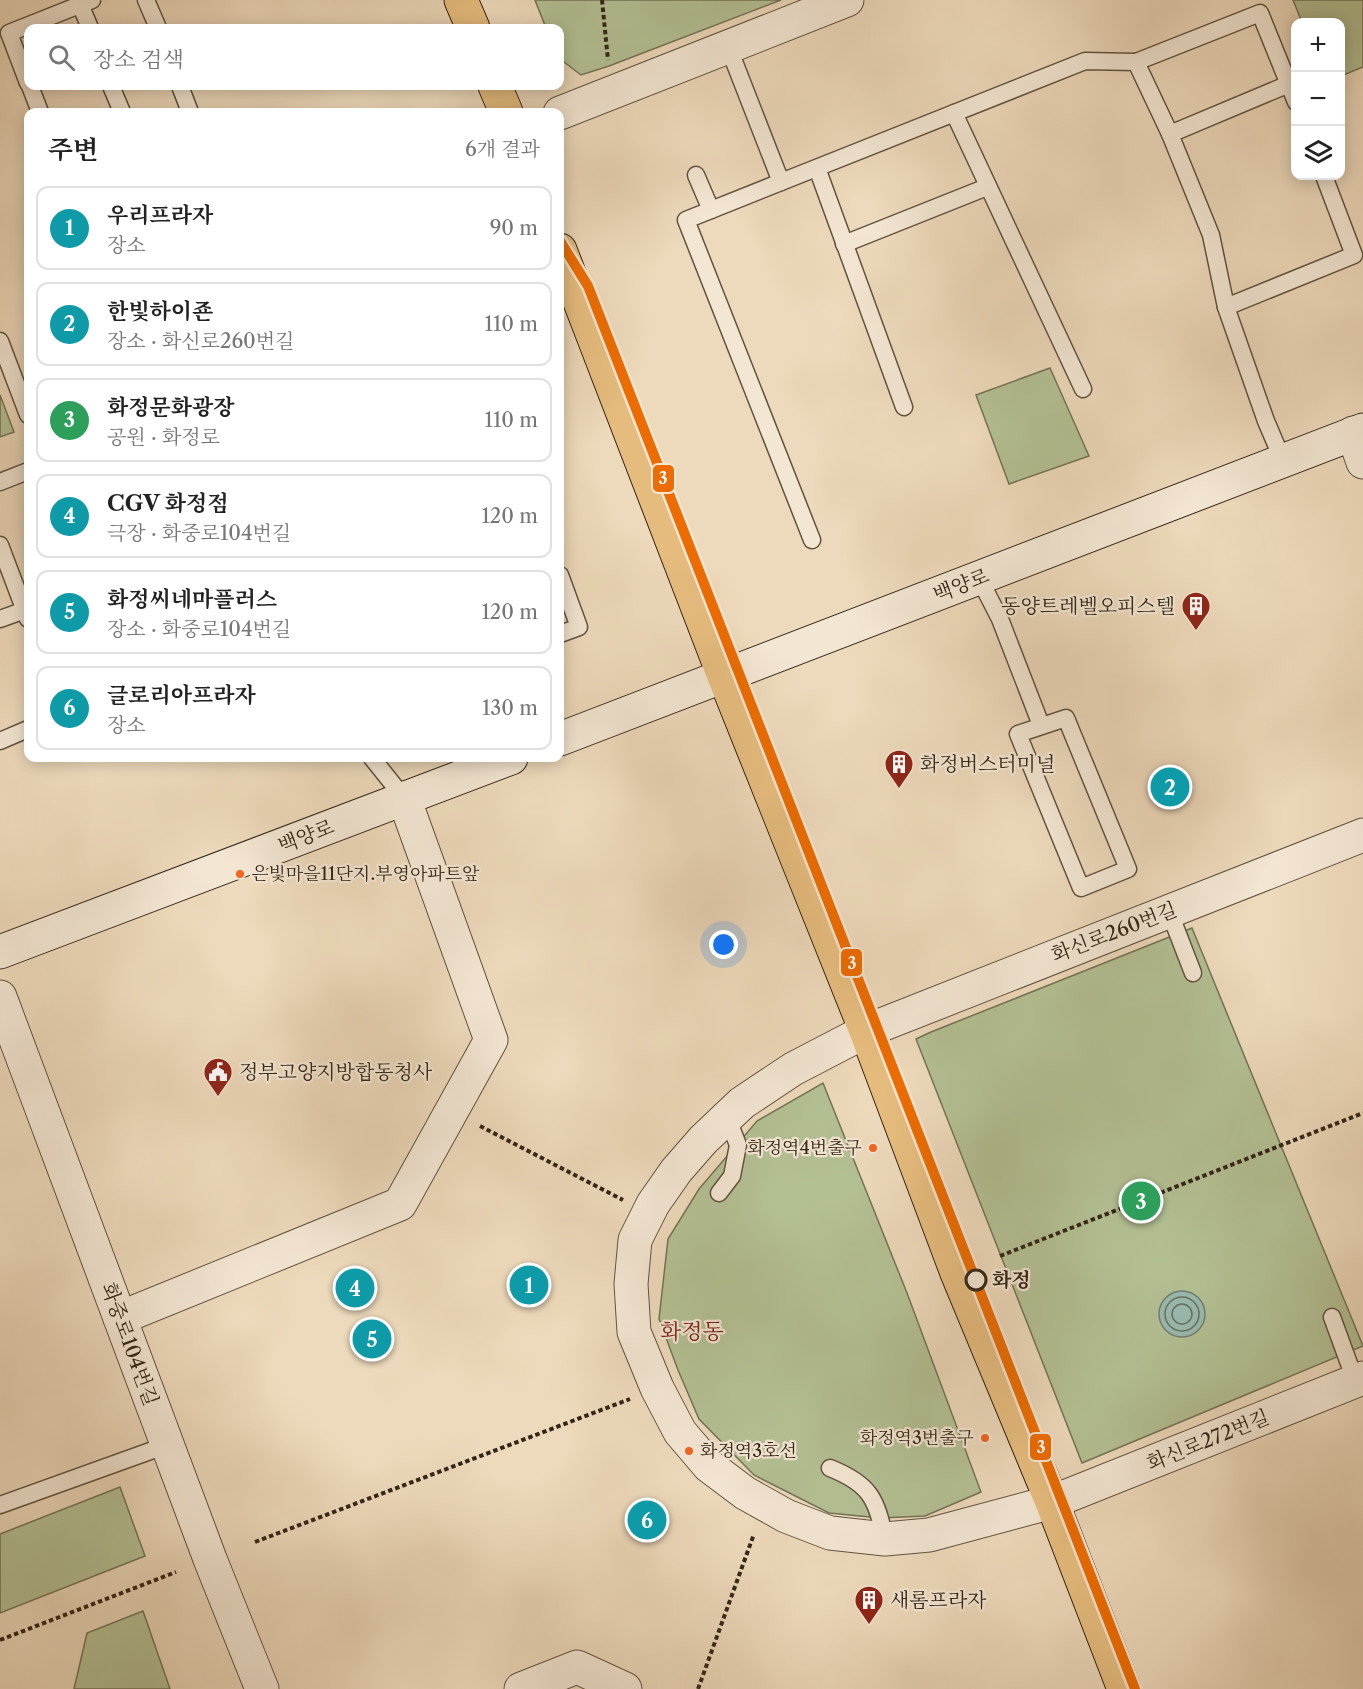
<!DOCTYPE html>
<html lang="ko">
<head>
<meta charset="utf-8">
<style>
  :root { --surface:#fff; --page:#f6f6f6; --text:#222; --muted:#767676; --line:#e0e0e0; --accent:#8f2418 }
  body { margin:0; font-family:"Libre Caslon Text","Noto Serif KR",serif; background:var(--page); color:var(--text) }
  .controls { position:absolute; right:18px; top:18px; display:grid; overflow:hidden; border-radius:12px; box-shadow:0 3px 15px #0003 }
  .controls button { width:54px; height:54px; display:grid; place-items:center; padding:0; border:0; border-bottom:2px solid var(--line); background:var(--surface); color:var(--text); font:30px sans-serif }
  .you { position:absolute; left:724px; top:945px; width:21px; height:21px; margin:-15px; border:4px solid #fff; border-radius:50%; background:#1a73e8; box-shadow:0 0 0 9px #1a73e833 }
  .badge { display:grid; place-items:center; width:39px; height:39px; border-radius:50%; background:var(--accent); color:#fff; font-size:20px; font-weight:700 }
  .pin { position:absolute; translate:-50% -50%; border:3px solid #fff; box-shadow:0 2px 6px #0006 }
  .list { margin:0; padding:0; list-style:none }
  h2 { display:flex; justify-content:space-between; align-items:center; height:78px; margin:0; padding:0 24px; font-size:26px }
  h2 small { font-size:20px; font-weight:400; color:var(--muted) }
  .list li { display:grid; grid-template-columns:39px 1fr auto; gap:18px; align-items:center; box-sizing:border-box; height:84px; margin:0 12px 12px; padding:0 12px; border:2px solid var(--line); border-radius:12px }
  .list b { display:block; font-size:22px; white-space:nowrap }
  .list p { margin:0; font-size:20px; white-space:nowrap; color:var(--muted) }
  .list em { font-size:20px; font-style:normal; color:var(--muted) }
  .icon { flex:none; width:33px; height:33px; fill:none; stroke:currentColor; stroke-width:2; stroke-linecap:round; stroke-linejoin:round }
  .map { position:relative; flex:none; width:1363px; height:1689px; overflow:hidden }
  .search { position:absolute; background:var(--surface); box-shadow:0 3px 15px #0003; left:24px; top:24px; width:540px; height:66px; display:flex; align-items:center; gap:15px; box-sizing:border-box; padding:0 21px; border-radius:12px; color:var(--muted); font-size:22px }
  .panel { position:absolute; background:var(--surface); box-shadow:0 3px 15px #0003; left:24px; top:108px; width:540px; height:654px; border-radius:12px }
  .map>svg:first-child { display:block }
  .green { fill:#b3c094; stroke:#737356; stroke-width:1.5 }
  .water { fill:#99baae; stroke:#707f72; stroke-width:1.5 }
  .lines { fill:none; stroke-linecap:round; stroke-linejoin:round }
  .shore { stroke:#667062; stroke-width:1.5 }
  .lane-casing { stroke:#625340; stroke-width:19 }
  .street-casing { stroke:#625340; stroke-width:35 }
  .secondary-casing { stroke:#332617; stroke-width:35 }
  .primary-casing { stroke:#332617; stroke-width:35 }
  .path { stroke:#332617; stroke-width:4; stroke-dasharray:4.5 3; stroke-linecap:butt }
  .lane { stroke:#f3e6d3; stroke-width:16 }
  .street { stroke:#f3e6d3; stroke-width:33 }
  .secondary { stroke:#f3e6d3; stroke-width:33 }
  .primary { stroke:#e6bc7e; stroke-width:33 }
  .metro-1-casing { stroke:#f3e6d3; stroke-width:15 }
  .metro-1 { stroke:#ed6c00; stroke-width:10 }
  .bus-dot { fill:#f26522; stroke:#f3e6d3; stroke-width:2 }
  .stop-dot { fill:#f3e6d3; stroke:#332617; stroke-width:3 }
  .labels { text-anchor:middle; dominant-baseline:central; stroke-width:4.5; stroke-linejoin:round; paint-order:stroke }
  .bus-label { font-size:18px; fill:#332617; stroke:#f3e6d3; text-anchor:start }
  .street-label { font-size:20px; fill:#332617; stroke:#f3e6d3 }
  .poi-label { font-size:20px; fill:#332617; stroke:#f3e6d3; text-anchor:start }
  .stop-label { font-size:20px; font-weight:bold; fill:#332617; stroke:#f3e6d3; text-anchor:start }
  .quarter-label { font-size:22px; fill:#7a1f14; stroke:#f3e6d3 }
  .line-badge { stroke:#f3e6d3; stroke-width:2 }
  .badge-label { font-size:16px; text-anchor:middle; font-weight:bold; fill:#fff }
</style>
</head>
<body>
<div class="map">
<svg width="1363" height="1689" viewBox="0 0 1363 1689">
  <rect width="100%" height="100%" fill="#edd9bb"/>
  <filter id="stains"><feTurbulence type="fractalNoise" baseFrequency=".00333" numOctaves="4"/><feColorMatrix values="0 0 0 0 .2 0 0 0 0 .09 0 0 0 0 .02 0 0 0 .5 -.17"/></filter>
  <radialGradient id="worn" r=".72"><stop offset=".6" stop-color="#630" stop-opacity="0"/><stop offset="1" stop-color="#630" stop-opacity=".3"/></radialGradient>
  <!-- green -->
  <g class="green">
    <path d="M535 0H781L609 66 581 75 560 59V28H546Z"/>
    <path d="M1293 0H1363V67L1341 76 1340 22H1302Z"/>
    <path d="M1050 368 1089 456 1009 484 976 395Z"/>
    <path d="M0 395 14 432 0 437Z"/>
    <path d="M1192 928 1363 1346 1082 1463 916 1039 931 1032Z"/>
    <path d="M823 1083 907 1293 981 1492 925 1516 880 1518 829 1513 754 1475 699 1419 678 1370 659 1319 668 1239 699 1189 757 1121Z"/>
    <path d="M120 1487 145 1556 0 1613V1534Z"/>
    <path d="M143 1611 170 1689H74L87 1633Z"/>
  </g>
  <!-- water -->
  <circle class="water" cx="1182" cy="1314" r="23"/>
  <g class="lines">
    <!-- shore -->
    <g class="shore">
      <circle cx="1182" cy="1314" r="17"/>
      <circle cx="1182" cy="1314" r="10"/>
    </g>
    <!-- lane casing -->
    <g class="lane-casing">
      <g id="lane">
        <path d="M146 0 158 28"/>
        <path d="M80 4 90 28"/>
        <path d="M728 46 781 182 1085 61 1136 62 1170 134 1211 235 1226 307 1266 421 1283 461"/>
        <path d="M1136 62 1260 13 1296 102"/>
        <path d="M28 83 9 33 92 0"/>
        <path d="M30 86 40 112"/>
        <path d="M111 86 122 112"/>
        <path d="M180 86 190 112"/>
        <path d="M954 113 1083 389"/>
        <path d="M1170 134 1289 84"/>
        <path d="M817 168 904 407"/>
        <path d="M696 175 711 210"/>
        <path d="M781 182 686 220 812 540"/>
        <path d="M844 244 987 187"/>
        <path d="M1226 307 1354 255 1324 176"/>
        <path d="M0 341 28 415"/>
        <path d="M0 482 28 471"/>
        <path d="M0 545 28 619"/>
        <path d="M560 575 579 627 560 634"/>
        <path d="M979 578 1000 619 1041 725"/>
        <path d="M0 619 25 610"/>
        <path d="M1066 718 1128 869 1081 888 1018 734Z"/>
        <path d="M0 741 28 729"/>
        <path d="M372 758 404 798"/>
        <path d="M1169 911 1193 973"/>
        <path d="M719 1193 732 1176 738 1145 727 1117"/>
        <path d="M1332 1317 1355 1380"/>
        <path d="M830 1468C870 1484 876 1498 885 1539"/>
        <path d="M0 1505 167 1445"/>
      </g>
    </g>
    <!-- street casing -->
    <g class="street-casing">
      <g id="street">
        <path d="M560 113 847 0"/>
        <path d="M1353 433 1363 462"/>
        <path d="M1363 835 866 1031 793 1069 742 1103 703 1140 676 1171 653 1204 635 1240 631 1284 634 1332 657 1388 680 1432 709 1466 745 1493 786 1516 830 1533 885 1539 929 1535 1052 1502 1363 1378"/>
        <path d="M0 997 210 1559 262 1689"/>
        <path d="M120 1318 400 1204 491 1040 404 798"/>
        <path d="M521 1689 577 1667 625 1689"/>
      </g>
    </g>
    <!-- secondary casing -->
    <g class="secondary-casing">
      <g id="secondary">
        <path d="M560 739 1363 430"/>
        <path d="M0 952 511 758"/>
      </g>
    </g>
    <!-- primary casing -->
    <g class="primary-casing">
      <g id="primary">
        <path d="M461 0 473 28"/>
        <path d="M495 86 506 112"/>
        <path d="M560 250 724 676 866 1031 957 1273 1052 1502 1124 1689"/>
      </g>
    </g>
    <!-- path -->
    <g class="path">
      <path d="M602 0 608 60"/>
      <path d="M480 1126 623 1200"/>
      <path d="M1000 1256 1363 1113"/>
      <path d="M255 1542 630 1399"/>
      <path d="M0 1640 176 1572"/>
      <path d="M698 1689 754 1534"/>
    </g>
    <!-- lane -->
    <use href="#lane" class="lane"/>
    <!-- street -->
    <use href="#street" class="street"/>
    <!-- secondary -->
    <use href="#secondary" class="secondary"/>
    <!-- primary -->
    <use href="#primary" class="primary"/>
    <!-- metro-1 casing -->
    <g class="metro-1-casing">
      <path id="metro-1" d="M560 241 588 286 1135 1689"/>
    </g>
    <!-- metro-1 -->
    <use href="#metro-1" class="metro-1"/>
  </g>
  <!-- icons -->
  <defs>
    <g id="building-pin" transform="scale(1.5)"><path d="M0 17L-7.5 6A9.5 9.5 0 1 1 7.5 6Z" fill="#8f2418" stroke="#f3e6d3"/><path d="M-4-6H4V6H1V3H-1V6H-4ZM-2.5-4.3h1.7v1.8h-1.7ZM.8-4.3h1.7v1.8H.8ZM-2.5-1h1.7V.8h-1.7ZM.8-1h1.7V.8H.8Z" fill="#fff"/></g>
    <g id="civic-pin" transform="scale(1.5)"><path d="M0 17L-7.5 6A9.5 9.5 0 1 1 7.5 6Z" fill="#8f2418" stroke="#f3e6d3"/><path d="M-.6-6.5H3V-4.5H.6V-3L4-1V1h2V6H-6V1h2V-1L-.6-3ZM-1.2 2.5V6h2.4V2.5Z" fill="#fff"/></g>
  </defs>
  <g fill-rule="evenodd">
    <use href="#building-pin" x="1196" y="606"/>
    <use href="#building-pin" x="899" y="764"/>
    <use href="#civic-pin" x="218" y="1072"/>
    <use href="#building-pin" x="869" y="1600"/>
  </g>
  <!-- markers -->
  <g class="bus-dot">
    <circle cx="240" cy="874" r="5"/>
    <circle cx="873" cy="1148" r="5"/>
    <circle cx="985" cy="1438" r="5"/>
    <circle cx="689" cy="1451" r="5"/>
  </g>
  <circle class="stop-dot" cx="976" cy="1280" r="10"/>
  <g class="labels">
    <!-- bus labels -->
    <g class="bus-label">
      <text x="251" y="874">은빛마을11단지.부영아파트앞</text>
      <text x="862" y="1148" text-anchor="end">화정역4번출구</text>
      <text x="974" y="1438" text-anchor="end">화정역3번출구</text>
      <text x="700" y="1451">화정역3호선</text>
    </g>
    <!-- street labels -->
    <g class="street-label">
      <text transform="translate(961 585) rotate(-21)">백양로</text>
      <text transform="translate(306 836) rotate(-21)">백양로</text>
      <text transform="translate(1114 932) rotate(-21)">화신로260번길</text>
      <text transform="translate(130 1344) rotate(70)">화중로104번길</text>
      <text transform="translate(1208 1440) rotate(-22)">화신로272번길</text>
    </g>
    <!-- poi labels -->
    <g class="poi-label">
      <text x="1175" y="606" text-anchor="end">동양트레벨오피스텔</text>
      <text x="920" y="764">화정버스터미널</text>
      <text x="239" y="1072">정부고양지방합동청사</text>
      <text x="890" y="1600">새롬프라자</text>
    </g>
    <!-- stop labels -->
    <g class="stop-label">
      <text x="992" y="1280">화정</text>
    </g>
    <!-- quarter labels -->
    <g class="quarter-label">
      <text x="692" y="1331">화정동</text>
    </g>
  </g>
  <g class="line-badge">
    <rect x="652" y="464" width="23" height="29" rx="6" fill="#ed6c00"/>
    <rect x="840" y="948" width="23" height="29" rx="6" fill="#ed6c00"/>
    <rect x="1029" y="1433" width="23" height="28" rx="6" fill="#ed6c00"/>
  </g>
  <g class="badge-label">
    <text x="663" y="484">3</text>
    <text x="852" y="969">3</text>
    <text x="1041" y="1453">3</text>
  </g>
  <rect width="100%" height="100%" filter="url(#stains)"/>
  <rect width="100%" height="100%" fill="url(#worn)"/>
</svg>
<div class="controls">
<button>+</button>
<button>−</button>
<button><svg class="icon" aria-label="layers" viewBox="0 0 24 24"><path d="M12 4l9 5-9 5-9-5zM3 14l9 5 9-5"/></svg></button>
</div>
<div class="you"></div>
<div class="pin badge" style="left:529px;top:1285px;background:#0f9aa8">1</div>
<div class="pin badge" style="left:1170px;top:787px;background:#0f9aa8">2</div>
<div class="pin badge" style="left:1141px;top:1201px;background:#2e9e5b">3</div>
<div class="pin badge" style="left:355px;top:1288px;background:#0f9aa8">4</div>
<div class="pin badge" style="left:372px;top:1339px;background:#0f9aa8">5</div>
<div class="pin badge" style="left:647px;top:1520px;background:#0f9aa8">6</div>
<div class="search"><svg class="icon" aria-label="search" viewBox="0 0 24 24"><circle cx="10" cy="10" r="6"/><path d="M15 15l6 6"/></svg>장소 검색</div>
<section class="panel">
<h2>주변<small>6개 결과</small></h2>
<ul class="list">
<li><span class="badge" style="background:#0f9aa8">1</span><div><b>우리프라자</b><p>장소</p></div><em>90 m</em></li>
<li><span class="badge" style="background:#0f9aa8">2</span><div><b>한빛하이죤</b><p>장소 · 화신로260번길</p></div><em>110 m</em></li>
<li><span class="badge" style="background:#2e9e5b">3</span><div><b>화정문화광장</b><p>공원 · 화정로</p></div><em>110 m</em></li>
<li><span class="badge" style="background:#0f9aa8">4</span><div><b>CGV 화정점</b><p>극장 · 화중로104번길</p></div><em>120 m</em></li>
<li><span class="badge" style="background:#0f9aa8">5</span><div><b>화정씨네마플러스</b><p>장소 · 화중로104번길</p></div><em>120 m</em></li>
<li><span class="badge" style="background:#0f9aa8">6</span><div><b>글로리아프라자</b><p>장소</p></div><em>130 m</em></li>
</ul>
</section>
</div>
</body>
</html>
